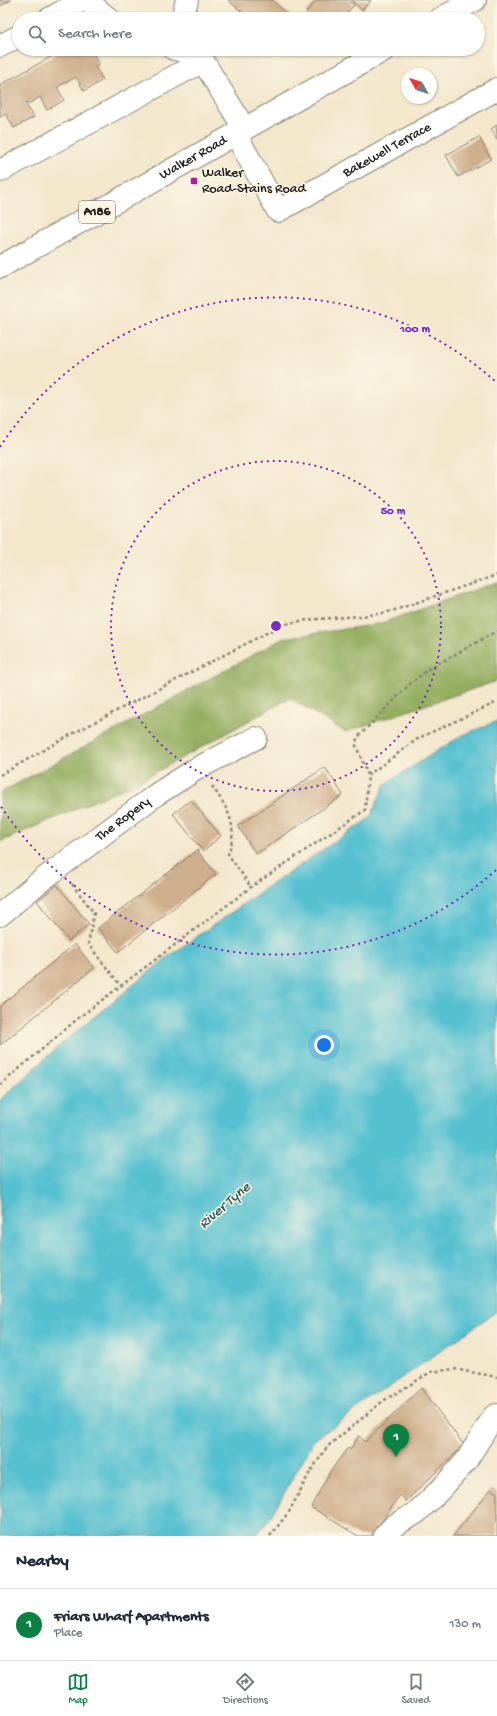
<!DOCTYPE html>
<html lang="en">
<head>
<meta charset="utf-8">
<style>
  :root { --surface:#fff; --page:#f6f6f7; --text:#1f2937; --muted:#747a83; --line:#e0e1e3; --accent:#0b8043 }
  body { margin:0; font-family:"Gochi Hand",sans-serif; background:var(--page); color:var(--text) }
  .compass { position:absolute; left:401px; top:68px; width:36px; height:36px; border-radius:50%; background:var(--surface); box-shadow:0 1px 3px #0004; rotate:309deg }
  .you { position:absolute; left:324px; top:1045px; width:14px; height:14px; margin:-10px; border:3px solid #fff; border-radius:50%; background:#1a73e8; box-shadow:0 0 0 6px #1a73e833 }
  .badge { display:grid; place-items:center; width:26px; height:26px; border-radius:50%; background:var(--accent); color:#fff; font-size:13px; font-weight:700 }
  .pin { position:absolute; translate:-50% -33px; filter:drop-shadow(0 1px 2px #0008) }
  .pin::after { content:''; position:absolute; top:21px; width:14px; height:12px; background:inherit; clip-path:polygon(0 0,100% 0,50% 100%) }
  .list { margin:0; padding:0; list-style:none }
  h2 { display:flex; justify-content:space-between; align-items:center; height:52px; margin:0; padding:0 16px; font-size:17px }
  h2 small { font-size:13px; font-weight:400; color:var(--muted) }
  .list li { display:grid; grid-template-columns:26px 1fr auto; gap:12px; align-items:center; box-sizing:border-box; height:72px; padding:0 16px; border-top:1px solid var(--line) }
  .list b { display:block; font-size:15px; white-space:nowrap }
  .list p { margin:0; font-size:13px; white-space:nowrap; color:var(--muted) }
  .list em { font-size:13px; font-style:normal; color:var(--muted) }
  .icon { flex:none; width:22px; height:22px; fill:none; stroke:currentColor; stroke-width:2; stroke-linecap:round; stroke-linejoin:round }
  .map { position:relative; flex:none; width:497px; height:1536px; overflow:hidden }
  .search { position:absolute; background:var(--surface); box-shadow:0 1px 3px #0004; left:12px; right:12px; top:12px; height:44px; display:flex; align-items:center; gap:10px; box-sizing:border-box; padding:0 14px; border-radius:22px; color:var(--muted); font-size:15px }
  .sheet { height:124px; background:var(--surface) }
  nav { display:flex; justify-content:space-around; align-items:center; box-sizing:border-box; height:56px; border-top:1px solid var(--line); background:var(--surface); font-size:11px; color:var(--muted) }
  nav a { display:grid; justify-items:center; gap:2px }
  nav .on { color:var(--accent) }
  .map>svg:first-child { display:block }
  .forest { fill:#94ae60; stroke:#58653e }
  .water { fill:#55c0d0; stroke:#386e76 }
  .building { fill:#ceae8b }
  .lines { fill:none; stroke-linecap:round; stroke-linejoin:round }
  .minor-casing { stroke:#888274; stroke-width:24 }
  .major-casing { stroke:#888274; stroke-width:24 }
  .path { stroke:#888274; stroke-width:2.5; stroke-dasharray:3 3; stroke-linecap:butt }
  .minor { stroke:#fff; stroke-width:22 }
  .major { stroke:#fff; stroke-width:22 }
  .ring { fill:none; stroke:#7b2cbf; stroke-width:2; stroke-dasharray:2 4 }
  .poi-dot { fill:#b5179e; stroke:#fcf5e5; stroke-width:1.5 }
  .labels { text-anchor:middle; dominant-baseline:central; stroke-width:3; stroke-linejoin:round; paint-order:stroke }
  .shield { fill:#fcf5e5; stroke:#5f5d58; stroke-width:1 }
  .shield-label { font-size:13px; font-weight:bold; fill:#1c1c1c }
  .street-label { font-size:14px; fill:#1c1c1c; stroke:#fcf5e5 }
  .poi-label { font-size:14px; fill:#1c1c1c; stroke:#fcf5e5; text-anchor:start }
  .water-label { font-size:15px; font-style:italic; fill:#335e64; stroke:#fcf5e5 }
  .centre { fill:#7b2cbf; stroke:#fcf5e5; stroke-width:2 }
  .ring-label { font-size:12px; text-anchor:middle; font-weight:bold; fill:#7b2cbf; stroke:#fcf5e5; stroke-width:3; stroke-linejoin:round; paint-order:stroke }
</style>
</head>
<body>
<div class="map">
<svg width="497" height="1536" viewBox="0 0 497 1536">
  <rect width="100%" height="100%" fill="#fcf5e5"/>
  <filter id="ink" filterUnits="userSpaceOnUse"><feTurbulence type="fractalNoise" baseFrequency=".025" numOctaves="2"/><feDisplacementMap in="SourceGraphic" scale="8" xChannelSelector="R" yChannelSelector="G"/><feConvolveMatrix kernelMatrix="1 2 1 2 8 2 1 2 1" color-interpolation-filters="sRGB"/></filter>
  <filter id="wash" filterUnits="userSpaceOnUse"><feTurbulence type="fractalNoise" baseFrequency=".012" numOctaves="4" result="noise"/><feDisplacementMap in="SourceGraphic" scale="16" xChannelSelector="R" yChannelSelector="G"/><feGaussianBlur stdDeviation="0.9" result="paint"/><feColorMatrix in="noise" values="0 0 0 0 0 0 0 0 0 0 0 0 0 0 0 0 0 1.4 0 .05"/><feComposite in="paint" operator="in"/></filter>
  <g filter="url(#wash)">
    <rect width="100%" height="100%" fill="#f3e7cc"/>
    <!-- forest -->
    <path class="forest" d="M497 582V681L345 732 290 698 138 782 0 842V793L284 638 379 624Z"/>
    <!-- water -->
    <path class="water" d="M497 721V1311L314 1440 270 1518 256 1536H0V1100L61 1044 165 959 269 886 370 818 385 784 461 736Z"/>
    <g id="blocks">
      <!-- building -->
      <g class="building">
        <path d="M0 0H11L0 6Z"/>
        <path d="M228 0H272L293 19H250Z"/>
        <path d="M317 0H348L354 5 341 19H313L306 12Z"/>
        <path d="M351 0H371L362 10Z"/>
        <path d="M65 49H91L99 64 95 66 103 80 84 91 76 77 57 87 64 100 47 110 40 97 28 104 27 102 25 103 34 117 14 128 6 114 0 117V85Z"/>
        <path d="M497 125V140L491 129Z"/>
        <path d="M479 137 491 159 458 177 446 155Z"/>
        <path d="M325 767 343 795 256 854 238 826Z"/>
        <path d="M191 800 221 836 203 851 173 814Z"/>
        <path d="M197 850 216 874 118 952 98 928Z"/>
        <path d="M57 885 89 924 69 941 37 901Z"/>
        <path d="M75 944 94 968 0 1045V1006Z"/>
        <path d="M421 1388 464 1445 406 1501 400 1495 371 1536H358L311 1507 331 1470 348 1448 350 1450 359 1436 365 1442Z"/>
        <path d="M491 1489 497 1493V1536H453Z"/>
      </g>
    </g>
  </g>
  <g filter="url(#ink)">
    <use href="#blocks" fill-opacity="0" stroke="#888274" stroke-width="1"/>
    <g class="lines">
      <!-- minor casing -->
      <g class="minor-casing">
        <g id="minor">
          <path d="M86 0 109 19"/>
          <path d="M49 19 83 0"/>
          <path d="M182 19 187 0"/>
          <path d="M0 46 19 36"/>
          <path d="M174 49 189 52 203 61 244 128"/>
          <path id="s1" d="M235 133 278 211 497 89"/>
          <path d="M0 171 203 61"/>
          <path id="s2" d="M0 915 38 883 157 794 198 768 256 738"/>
          <path d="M385 1535 395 1525 416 1513 441 1489 466 1461 494 1416 497 1415"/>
        </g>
      </g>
      <!-- major casing -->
      <g class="major-casing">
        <g id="major">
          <path d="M440 19 475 0"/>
          <path id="s3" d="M0 267 386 49"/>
        </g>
      </g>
      <!-- path -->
      <g class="path">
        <path d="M0 775 72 734 282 625C318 615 356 620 392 611L497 575"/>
        <path d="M368 775 356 746 357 738 410 684 427 670 497 631"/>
        <path d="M212 786C228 809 239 826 228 854L251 887"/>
        <path d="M72 884 94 913 88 944 121 986"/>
        <path d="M0 1085 81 1016 251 887 365 810 368 775 419 738 497 702"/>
        <path d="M270 1536 289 1512 309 1474 327 1447 383 1401 431 1372 454 1369 497 1377"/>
      </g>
      <!-- minor -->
      <use href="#minor" class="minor"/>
      <!-- major -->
      <use href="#major" class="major"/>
    </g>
  </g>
  <!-- distance rings -->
  <g class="ring">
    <circle cx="276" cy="626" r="165"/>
    <path d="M496 870A329 329 0 0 1 0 805M0 447A329 329 0 0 1 496 382"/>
  </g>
  <!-- markers -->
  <rect class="poi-dot" x="190" y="177" width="8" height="8" rx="2"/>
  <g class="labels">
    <!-- shield labels -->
    <rect class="shield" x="79" y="201" width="36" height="22" rx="3"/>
    <g class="shield-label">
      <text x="97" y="212">A186</text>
    </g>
    <!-- street labels -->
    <g class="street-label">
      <text stroke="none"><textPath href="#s1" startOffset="214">Bakewell Terrace</textPath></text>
      <text stroke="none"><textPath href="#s3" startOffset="222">Walker Road</textPath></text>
      <text stroke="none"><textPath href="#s2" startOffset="156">The Ropery</textPath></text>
    </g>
    <!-- poi labels -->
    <g class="poi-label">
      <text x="202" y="173">Walker<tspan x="202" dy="16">Road-Stains Road</tspan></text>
    </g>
    <!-- water labels -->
    <g class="water-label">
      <text transform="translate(225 1206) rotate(-41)">River Tyne</text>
    </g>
  </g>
  <circle cx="276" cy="626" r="6" class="centre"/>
  <g class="ring-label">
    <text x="415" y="332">100 m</text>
    <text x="393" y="514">50 m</text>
  </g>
</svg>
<svg class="compass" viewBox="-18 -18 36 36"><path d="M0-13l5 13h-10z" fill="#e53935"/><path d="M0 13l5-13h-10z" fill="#747a83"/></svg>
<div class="you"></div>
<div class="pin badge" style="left:396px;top:1457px">1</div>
<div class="search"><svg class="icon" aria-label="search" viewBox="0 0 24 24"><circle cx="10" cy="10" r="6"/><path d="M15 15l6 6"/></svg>Search here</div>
</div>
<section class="sheet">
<h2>Nearby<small></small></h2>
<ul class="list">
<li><span class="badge">1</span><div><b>Friars Wharf Apartments</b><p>Place</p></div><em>130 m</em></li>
</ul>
</section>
<nav>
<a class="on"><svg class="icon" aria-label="map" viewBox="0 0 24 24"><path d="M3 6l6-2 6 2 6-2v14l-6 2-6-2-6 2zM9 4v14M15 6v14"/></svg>Map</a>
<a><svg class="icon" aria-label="directions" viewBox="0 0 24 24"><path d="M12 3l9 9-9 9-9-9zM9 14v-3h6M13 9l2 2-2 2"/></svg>Directions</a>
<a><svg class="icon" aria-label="saved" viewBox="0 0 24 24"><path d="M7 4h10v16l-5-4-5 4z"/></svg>Saved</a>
</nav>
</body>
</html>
